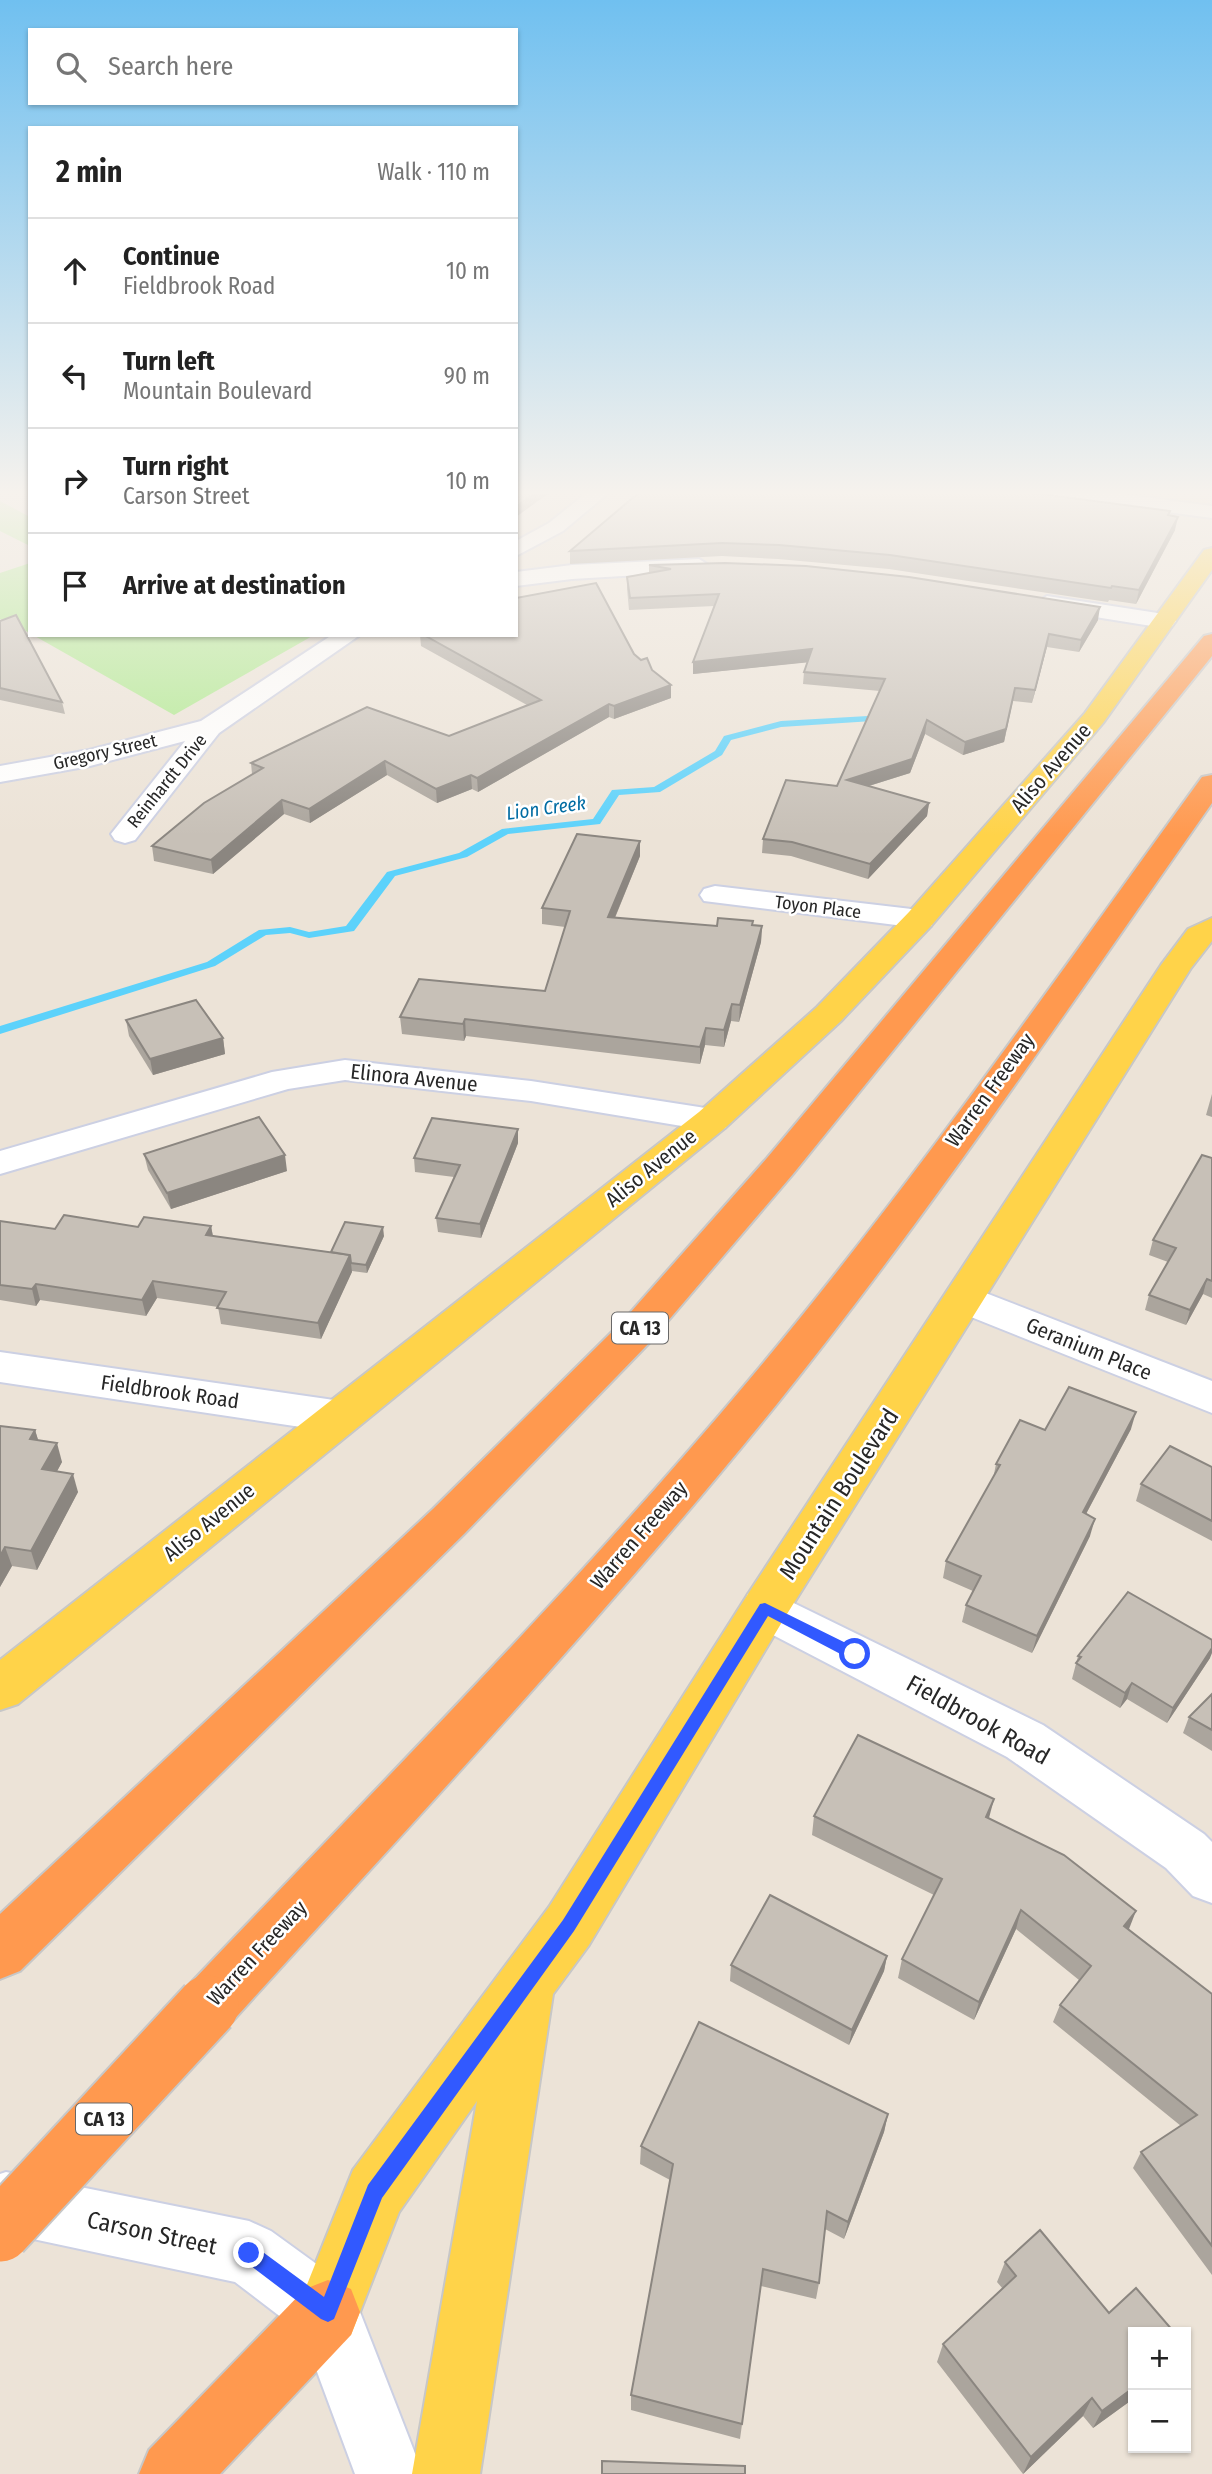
<!DOCTYPE html>
<html lang="en">
<head>
<meta charset="utf-8">
<style>
  :root { --surface:#fff; --page:#f6f6f6; --text:#222; --muted:#767676; --line:#e0e0e0 }
  body { margin:0; font-family:"Fira Sans Condensed",sans-serif; background:var(--page); color:var(--text) }
  .controls { position:absolute; right:21px; bottom:21px; display:grid; overflow:hidden; border-radius:0px; box-shadow:0 2px 5px #0004 }
  .controls button { width:63px; height:63px; display:grid; place-items:center; padding:0; border:0; border-bottom:2px solid var(--line); background:var(--surface); color:var(--text); font:35px sans-serif }
  .stop { position:absolute; width:21px; height:21px; margin:-16px; border:5px solid #3159ff; border-radius:50%; background:#fff }
  .stop.end { background:#3159ff; border-color:#fff; box-shadow:0 2px 7px #0008 }
  .list { margin:0; padding:0; list-style:none }
  h2 { display:flex; justify-content:space-between; align-items:center; height:91px; margin:0; padding:0 28px; font-size:30px }
  h2 small { font-size:23px; font-weight:400; color:var(--muted) }
  .list li { display:grid; grid-template-columns:46px 1fr auto; gap:21px; align-items:center; box-sizing:border-box; height:105px; padding:0 28px; border-top:2px solid var(--line) }
  .list b { display:block; font-size:26px; white-space:nowrap }
  .list p { margin:0; font-size:23px; white-space:nowrap; color:var(--muted) }
  .list em { font-size:23px; font-style:normal; color:var(--muted) }
  .icon { flex:none; width:38px; height:38px; fill:none; stroke:currentColor; stroke-width:2; stroke-linecap:round; stroke-linejoin:round }
  .map { position:relative; flex:none; width:1212px; height:2474px; overflow:hidden }
  .search { position:absolute; background:var(--surface); box-shadow:0 2px 5px #0004; left:28px; top:28px; width:490px; height:77px; display:flex; align-items:center; gap:18px; box-sizing:border-box; padding:0 24px; border-radius:0px; color:var(--muted); font-size:26px }
  .panel { position:absolute; background:var(--surface); box-shadow:0 2px 5px #0004; left:28px; top:126px; width:490px; height:511px; border-radius:0px }
  .map>svg:first-child { display:block }
  .education { fill:#f0e1c3 }
  .green { fill:#ade98c }
  .lines { fill:none; stroke-linecap:round; stroke-linejoin:round }
  .stream { fill:#5cd2fb; fill-rule:evenodd }
  .minor-casing { stroke:#ccd0e3; stroke-width:4 }
  .major-casing { stroke:#c7c7c7; stroke-width:4 }
  .highway-casing { stroke:#c7c7c7; stroke-width:4 }
  .minor { fill:#fff; fill-rule:evenodd }
  .major { fill:#ffd349; fill-rule:evenodd }
  .highway { fill:#ff994f; fill-rule:evenodd }
  .highway-bridge-casing { stroke:#c7c7c7; stroke-width:65; stroke-linecap:butt }
  .highway-bridge { stroke:#ff994f; stroke-width:61 }
  .wall { fill:#aba59d }
  .shaded-wall { fill:#8b8680 }
  .building { fill:#c7c0b7; stroke:#8b8680; stroke-width:2 }
  .route { fill:#3159ff }
  .labels { text-anchor:middle; dominant-baseline:central; stroke-width:5; stroke-linejoin:round; paint-order:stroke }
  .far-street-label { font-size:18px; fill:#272727; stroke:#fff }
  .far-water-label { font-size:19px; font-style:italic; fill:#006ca3; stroke:#fff }
  .shield { fill:#fff; stroke:#686868; stroke-width:2 }
  .shield-label { font-size:19px; font-weight:bold; fill:#272727 }
  .street-label { font-size:21px; fill:#272727; stroke:#fff }
  .near-street-label { font-size:24px; fill:#272727; stroke:#fff }
</style>
</head>
<body>
<div class="map">
<svg width="1212" height="2474" viewBox="0 0 1212 2474">
  <rect width="100%" height="100%" fill="#ece3d7"/>
  <!-- education -->
  <path class="education" d="M1103 490H1211L1206 504Z"/>
  <!-- green -->
  <g class="green">
    <path d="M0 501 30 517V546L0 531Z"/>
    <path d="M30 563V633L0 619V573Z"/>
    <path d="M33 635H314L174 715Z"/>
  </g>
  <g class="lines">
    <!-- stream -->
    <path class="stream" d="M885 715 888 716V720L781 727 731 740 722 755 660 792 619 795 600 824 508 834 467 857 395 876 354 931 309 938 290 933 266 935 215 966 0 1034V1026L207 962 259 930 290 927 309 932 346 926 387 872 459 853 502 829 593 819 612 790 654 787 715 751 724 736 781 721Z"/>
    <!-- minor casing -->
    <g class="minor-casing">
      <g id="minor">
        <path d="M590 490H612L563 531 516 556V541L549 523Z"/>
        <path d="M1037 490H1091L1212 506V518L1047 496Z"/>
        <path d="M699 559 710 566 707 571 572 579 516 586V572L572 565Z"/>
        <path d="M1047 596 1164 614 1172 616 1176 621 1172 626 1164 628 1039 608 1036 603Z"/>
        <path d="M332 635H360L219 733 135 840 125 843 115 840 111 834 185 741 90 766 0 782V766L89 750 201 721Z"/>
        <path d="M715 886 920 910 931 912 935 919 931 926 920 928 704 901 700 895 704 889Z"/>
        <path d="M345 1060 531 1081 712 1109 725 1112 730 1120 725 1128 712 1131 531 1101 345 1080 288 1089 0 1174V1151L272 1072Z"/>
        <path d="M965 1285 1212 1381V1413L951 1309 945 1299 951 1289Z"/>
        <path d="M0 1352 341 1401 356 1406 362 1417 356 1428 341 1433 0 1382Z"/>
        <path d="M765 1589 1043 1725 1204 1834 1212 1842V1903L1193 1896 1166 1868 1007 1757 748 1622 741 1608 748 1594Z"/>
        <path d="M6 2172 249 2221 271 2231 351 2289 423 2474H355L303 2334 235 2282 0 2232V2174Z"/>
      </g>
    </g>
    <!-- major casing -->
    <g class="major-casing">
      <g id="major">
        <path d="M1212 548V570L1103 723 931 926 841 1021 725 1128 18 1704 0 1710V1660L699 1112 817 1007 909 912 1085 713 1204 550Z"/>
        <path d="M1212 918V941L1191 968 782 1622 589 1945 553 1994 480 2474H412L477 2101 399 2212 351 2335 328 2344 305 2335 296 2312 353 2170 549 1907 748 1594 1161 965 1188 929Z"/>
      </g>
    </g>
    <!-- highway casing -->
    <g class="highway-casing">
      <g id="highway">
        <path d="M1212 634V656L793 1174 650 1342 465 1533 20 1971 0 1979V1914L433 1509 622 1322 767 1158 1204 636Z"/>
        <path d="M1212 775V803C1070 1005 932 1211 777 1404 603 1619 414 1821 228 2026L208 2034 188 2026 179 2006 188 1986C377 1787 572 1591 749 1380 911 1187 1054 981 1202 777Z"/>
        <path d="M328 2280 351 2289 360 2312 351 2335 220 2474H139L149 2450 305 2289Z"/>
      </g>
    </g>
    <!-- minor -->
    <use href="#minor" class="minor"/>
    <!-- major -->
    <use href="#major" class="major"/>
    <!-- highway -->
    <use href="#highway" class="highway"/>
    <!-- highway-bridge casing -->
    <g class="highway-bridge-casing">
      <path id="highway-bridge" d="M0 2231 208 2006"/>
    </g>
    <!-- highway-bridge -->
    <use href="#highway-bridge" class="highway-bridge"/>
  </g>
  <!-- wall -->
  <g class="wall">
    <path d="M16 490H30V496Z"/>
    <path d="M1170 511 1169 516 1175 530 1136 604 1109 600 1108 602 889 569 778 559 722 556 570 564V551Z"/>
    <path d="M649 565 1098 620 1079 652 1047 647 1032 703 1013 701 1004 742 963 755 925 734 910 773 869 786 929 803 927 816 868 879 791 856 762 853 763 839 837 786 880 691 803 684 804 672 807 662 693 674 714 606 629 610 627 589V577L649 573Z"/>
    <path d="M0 621 62 702 65 714 0 700Z"/>
    <path d="M420 635H516L634 654 652 670 671 698 614 719 609 717 478 792 472 789 437 803 387 775 310 823 284 814 213 874 154 861 152 846 252 774 251 763 449 736 527 705 421 646Z"/>
    <path d="M640 841V856L615 918 717 926H762L761 942 739 1022 731 1021 724 1047 705 1045 700 1064 466 1036 464 1041 402 1034 400 1017 545 991 565 927 542 924V908Z"/>
    <path d="M126 1020 223 1038 225 1054 153 1075 129 1036Z"/>
    <path d="M1212 1094V1117L1206 1115Z"/>
    <path d="M518 1143 481 1238 438 1232 436 1218 454 1177 415 1172 414 1158Z"/>
    <path d="M144 1154 287 1171 171 1209 148 1170Z"/>
    <path d="M1212 1158V1298L1203 1294 1186 1325 1145 1310 1149 1295 1168 1262 1149 1255 1153 1240Z"/>
    <path d="M0 1221 55 1229 211 1226 213 1236 331 1252 384 1236 367 1273 352 1271 321 1339 221 1324 218 1307 157 1298 146 1316 40 1300 36 1306 0 1300Z"/>
    <path d="M0 1426 35 1430 38 1440 62 1462 57 1471 78 1492 37 1570 12 1566 0 1587Z"/>
    <path d="M1131 1429 1086 1514 1090 1536 1032 1653 962 1622 966 1605 973 1591 943 1578 946 1561 993 1479 996 1464 1045 1430Z"/>
    <path d="M1212 1467V1541L1136 1501 1141 1484Z"/>
    <path d="M1078 1656 1210 1658 1167 1723 1127 1699 1120 1708 1072 1679Z"/>
    <path d="M1212 1694V1751L1183 1733 1189 1717Z"/>
    <path d="M814 1816 989 1818 1129 1930 1212 1994V2275L1133 2168 1141 2152 1181 2126 1053 2022 1060 2005 1079 1980 1016 1929 974 2020 898 1978 902 1959 934 1895 812 1835Z"/>
    <path d="M887 1956 884 1971 849 2045 730 1981 731 1965Z"/>
    <path d="M888 2114 884 2132 844 2239 825 2229 819 2283 816 2299 761 2286 740 2439 631 2410V2395L670 2180 640 2164 641 2146Z"/>
    <path d="M1005 2262 1109 2313 1133 2332V2399L1093 2428 1083 2416 1023 2474 937 2362 943 2344 1003 2289 997 2282Z"/>
  </g>
  <!-- shaded-wall -->
  <g class="shaded-wall">
    <path d="M539 490H553L516 517V507Z"/>
    <path d="M1178 517 1175 530 1136 604 1139 590Z"/>
    <path d="M1100 607 1098 620 1079 652 1081 640Z"/>
    <path d="M1049 634 1047 647 1032 703 1035 690Z"/>
    <path d="M812 649 811 662 693 674V662Z"/>
    <path d="M671 685V698L614 719V706Z"/>
    <path d="M1015 688 1004 742 963 755 965 742Z"/>
    <path d="M609 704V717L478 792 477 778Z"/>
    <path d="M927 720 925 734 910 773 846 793 847 780Z"/>
    <path d="M385 761 387 775 310 823 309 809Z"/>
    <path d="M471 775 472 789 437 803 436 789Z"/>
    <path d="M282 800 284 814 213 874 211 860Z"/>
    <path d="M929 803 927 816 868 879 870 864Z"/>
    <path d="M640 841V856L608 934V917Z"/>
    <path d="M762 926 761 942 739 1022 740 1005Z"/>
    <path d="M732 1004 731 1021 724 1047V1030Z"/>
    <path d="M465 1019 466 1036 464 1041 463 1024Z"/>
    <path d="M706 1028 705 1045 700 1064V1047Z"/>
    <path d="M223 1038 225 1054 153 1075 150 1059Z"/>
    <path d="M518 1129V1143L481 1238 480 1224Z"/>
    <path d="M285 1155 287 1171 171 1209 167 1193Z"/>
    <path d="M211 1226 214 1243 206 1235Z"/>
    <path d="M383 1227 384 1236 367 1273 366 1265Z"/>
    <path d="M350 1255 352 1272 321 1339 318 1323Z"/>
    <path d="M1207 1279 1203 1294 1186 1325 1190 1310Z"/>
    <path d="M153 1281 157 1298 146 1316 142 1300Z"/>
    <path d="M36 1284 40 1300 36 1306 32 1289Z"/>
    <path d="M1136 1412 1131 1429 1078 1529 1083 1512Z"/>
    <path d="M35 1430 41 1449 30 1439Z"/>
    <path d="M57 1443 62 1462 48 1488 42 1469Z"/>
    <path d="M73 1474 78 1492 37 1570 31 1551Z"/>
    <path d="M1095 1519 1090 1536 1032 1653 1037 1636Z"/>
    <path d="M5 1547 12 1566 0 1587V1556Z"/>
    <path d="M1212 1648V1653L1210 1658 1167 1723 1173 1708Z"/>
    <path d="M1132 1683 1127 1699 1120 1708 1125 1693Z"/>
    <path d="M994 1799 989 1818 986 1817Z"/>
    <path d="M1021 1910 1016 1929 974 2020 979 2002Z"/>
    <path d="M1136 1911 1129 1929 1117 1944 1124 1926Z"/>
    <path d="M887 1956 884 1971 849 2045 852 2030Z"/>
    <path d="M888 2114 884 2132 844 2239 848 2222Z"/>
    <path d="M1133 2388V2399L1093 2428 1102 2411Z"/>
    <path d="M1092 2398 1083 2416 1023 2474 1031 2457Z"/>
  </g>
  <!-- building -->
  <g class="building">
    <path d="M516 490H539L516 507Z"/>
    <path d="M642 490H1011L1170 511 1168 515 1178 517 1139 590 1112 586 1111 588 890 555 779 545 722 543 570 551Z"/>
    <path d="M725 563 806 566 909 577 1100 607 1081 640 1049 634 1035 690 1015 688 1006 729 965 742 927 720 912 759 847 780 929 803 870 864 792 842 763 839 786 780 837 786 885 679 804 672 812 649 693 662 719 594 630 598 627 577 671 569 649 565Z"/>
    <path d="M596 583 634 654 641 660 647 658 652 670 671 685 614 706 609 704 477 778 471 775 436 789 385 761 309 809 282 800 211 860 152 846 204 803 263 768 251 763 367 707 449 736 541 700 424 635H516V598Z"/>
    <path d="M16 615 62 702 0 688V621Z"/>
    <path d="M577 834 640 841 608 917 717 926 718 918 753 921 752 925 762 926 740 1005 732 1004 724 1030 706 1028 700 1047 465 1019 463 1024 400 1017 419 979 545 991 570 911 542 908Z"/>
    <path d="M196 1000 223 1038 150 1059 126 1020Z"/>
    <path d="M259 1117 285 1155 167 1193 144 1154Z"/>
    <path d="M432 1118 518 1129 480 1224 436 1218 460 1165 414 1158Z"/>
    <path d="M1202 1155 1212 1158V1281L1207 1279 1190 1310 1149 1295 1176 1248 1153 1240Z"/>
    <path d="M64 1215 138 1227 144 1217 211 1226 206 1235 350 1255 318 1323 217 1308 226 1292 153 1281 142 1300 36 1284 32 1289 0 1285V1221L55 1229Z"/>
    <path d="M345 1222 383 1227 366 1265 351 1263 350 1255 331 1252Z"/>
    <path d="M1069 1387 1136 1412 1083 1512 1095 1519 1037 1636 966 1605 981 1576 946 1561 1000 1465 996 1464 1020 1420 1045 1430Z"/>
    <path d="M0 1426 35 1430 30 1439 57 1443 42 1469 73 1474 31 1551 5 1547 0 1556Z"/>
    <path d="M1170 1446 1212 1467V1521L1141 1484Z"/>
    <path d="M1128 1592 1212 1640V1648L1173 1708 1132 1683 1125 1693 1076 1663 1081 1657 1078 1656Z"/>
    <path d="M1212 1694V1730L1189 1717Z"/>
    <path d="M858 1735 994 1799 986 1817 1064 1855 1136 1911 1124 1926 1212 1994V2246L1141 2152 1197 2115 1060 2005 1091 1966 1021 1910 979 2002 902 1959 942 1879 814 1816Z"/>
    <path d="M770 1895 887 1956 852 2030 731 1965Z"/>
    <path d="M699 2022 888 2114 848 2222 827 2211 819 2283 763 2269 742 2424 631 2395 673 2164 641 2146Z"/>
    <path d="M1040 2230 1109 2313 1136 2288 1174 2332H1133V2388L1102 2411 1092 2398 1031 2457 943 2344 1016 2276 1005 2262Z"/>
    <path d="M602 2461 745 2466V2474H602Z"/>
  </g>
  <!-- sky -->
  <linearGradient id="sky" x2="0" y2="1"><stop stop-color="#70c0f0"/><stop offset="0.59" stop-color="#f6f2ed"/><stop offset="1" stop-color="#f6f2ed" stop-opacity="0"/></linearGradient>
  <rect width="1212" height="836" fill="url(#sky)"/>
  <!-- route -->
  <path class="route" d="M765 1603 860 1650V1659H850L768 1616 574 1931 382 2198 334 2319 328 2322 321 2319 243 2260 240 2253 243 2247 249 2244 256 2247 324 2297 368 2185 563 1920 760 1604Z"/>
  <g class="labels">
    <!-- far-street labels -->
    <g class="far-street-label">
      <text transform="translate(105 752) rotate(-13)">Gregory Street</text>
      <text transform="translate(167 781) rotate(-51)">Reinhardt Drive</text>
      <text transform="translate(818 907) rotate(7)">Toyon Place</text>
    </g>
    <!-- far-water labels -->
    <g class="far-water-label">
      <text transform="translate(546 808) rotate(-8)">Lion Creek</text>
    </g>
    <!-- shield labels -->
    <g class="shield">
      <rect x="612" y="1312.5" width="56" height="31" rx="5"/>
      <rect x="76" y="2103.5" width="56" height="31" rx="5"/>
    </g>
    <g class="shield-label">
      <text x="640" y="1328">CA 13</text>
      <text x="104" y="2119">CA 13</text>
    </g>
    <!-- street labels -->
    <g class="street-label">
      <text transform="translate(1051 768) rotate(-49)">Aliso Avenue</text>
      <text transform="translate(414 1078) rotate(6)">Elinora Avenue</text>
      <text transform="translate(990 1090) rotate(-54)">Warren Freeway</text>
      <text transform="translate(651 1168) rotate(-39)">Aliso Avenue</text>
      <text transform="translate(1089 1349) rotate(22)">Geranium Place</text>
      <text transform="translate(170 1392) rotate(8)">Fieldbrook Road</text>
      <text transform="translate(209 1522) rotate(-39)">Aliso Avenue</text>
      <text transform="translate(639 1535) rotate(-49)">Warren Freeway</text>
      <text transform="translate(257 1953) rotate(-47)">Warren Freeway</text>
    </g>
    <!-- near-street labels -->
    <g class="near-street-label">
      <text transform="translate(839 1494) rotate(-57)">Mountain Boulevard</text>
      <text transform="translate(978 1720) rotate(29)">Fieldbrook Road</text>
      <text transform="translate(152 2233) rotate(12)">Carson Street</text>
    </g>
  </g>
</svg>
<div class="controls">
<button>+</button>
<button>−</button>
</div>
<div class="stop" style="left:855px;top:1654px"></div>
<div class="stop end" style="left:249px;top:2253px"></div>
<div class="search"><svg class="icon" aria-label="search" viewBox="0 0 24 24"><circle cx="10" cy="10" r="6"/><path d="M15 15l6 6"/></svg>Search here</div>
<section class="panel">
<h2>2 min<small>Walk · 110 m</small></h2>
<ul class="list">
<li><svg class="icon" aria-label="ahead" viewBox="0 0 24 24"><path d="M12 20V5M6 11l6-6 6 6"/></svg><div><b>Continue</b><p>Fieldbrook Road</p></div><em>10 m</em></li>
<li><svg class="icon" aria-label="left" viewBox="0 0 24 24"><path d="M17 20v-9H6M10 6l-5 5 5 5"/></svg><div><b>Turn left</b><p>Mountain Boulevard</p></div><em>90 m</em></li>
<li><svg class="icon" aria-label="right" viewBox="0 0 24 24"><path d="M7 20v-9h11M14 6l5 5-5 5"/></svg><div><b>Turn right</b><p>Carson Street</p></div><em>10 m</em></li>
<li><svg class="icon" aria-label="arrive" viewBox="0 0 24 24"><path d="M6 21V4h12l-3 4 3 4H6"/></svg><div><b>Arrive at destination</b></div></li>
</ul>
</section>
</div>
</body>
</html>
